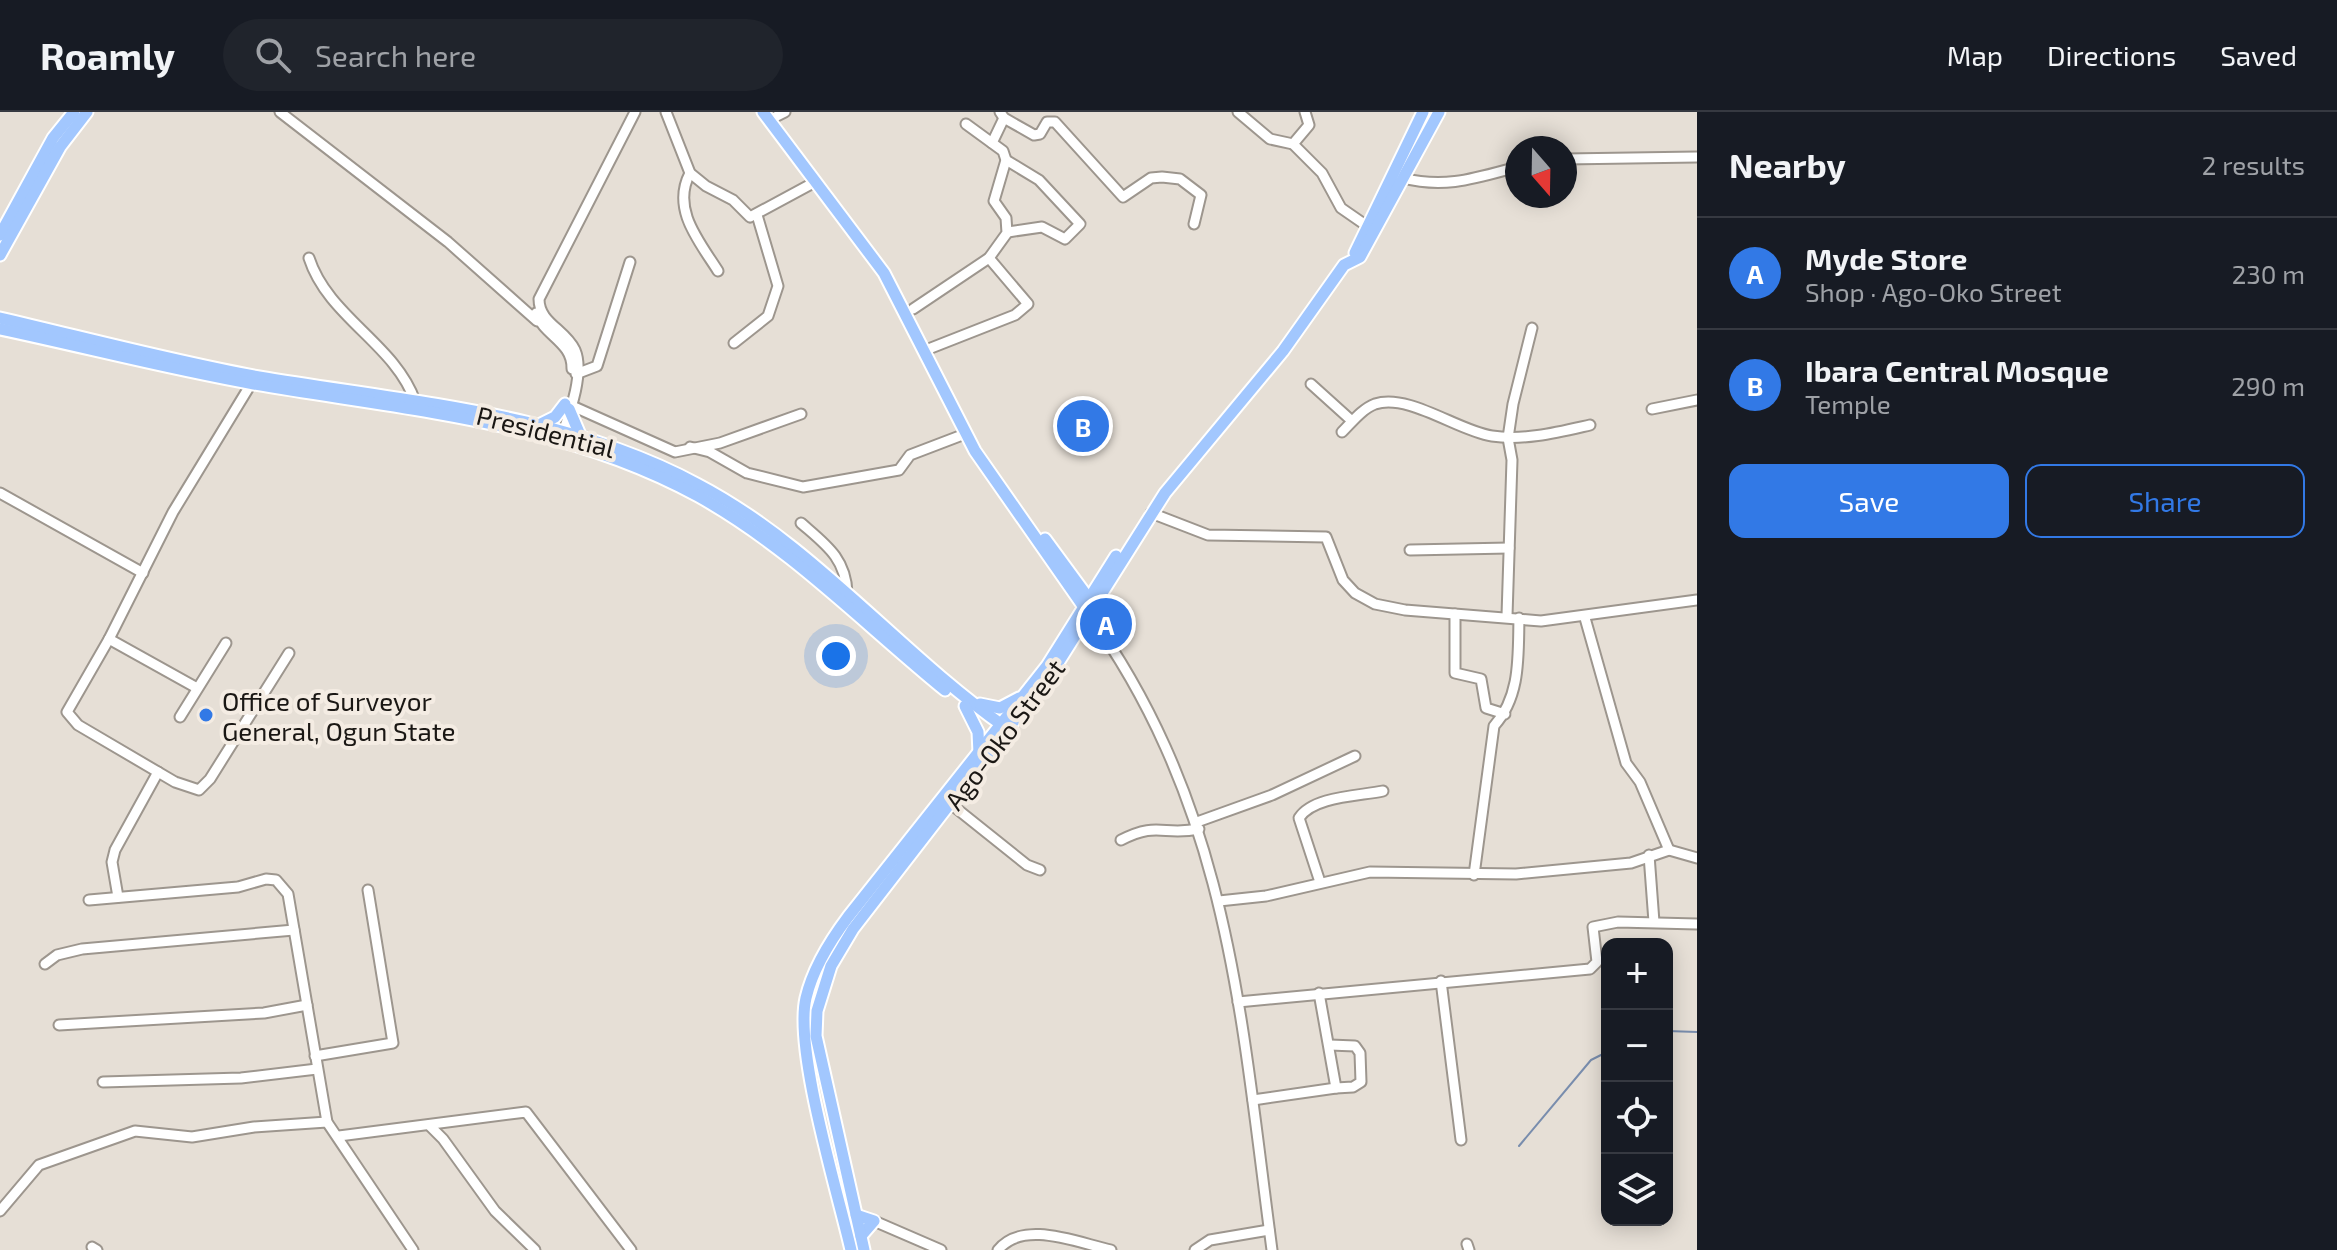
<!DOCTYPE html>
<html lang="en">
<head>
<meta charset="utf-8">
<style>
  :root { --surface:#171b24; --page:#20242c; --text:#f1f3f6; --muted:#9ea1a6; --line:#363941; --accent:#3279e6 }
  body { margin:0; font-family:"Exo 2",sans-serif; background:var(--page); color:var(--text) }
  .controls { position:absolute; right:24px; bottom:24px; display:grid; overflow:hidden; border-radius:16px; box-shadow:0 4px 20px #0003 }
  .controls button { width:72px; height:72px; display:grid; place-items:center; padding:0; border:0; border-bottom:2px solid var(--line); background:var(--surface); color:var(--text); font:40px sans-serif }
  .compass { position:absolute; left:1505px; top:24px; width:72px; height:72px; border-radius:50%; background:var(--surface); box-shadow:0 4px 20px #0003; rotate:160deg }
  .you { position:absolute; left:836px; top:544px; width:28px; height:28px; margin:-20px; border:6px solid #fff; border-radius:50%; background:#1a73e8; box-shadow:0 0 0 12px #1a73e833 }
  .badge { display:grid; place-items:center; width:52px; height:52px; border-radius:50%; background:var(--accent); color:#fff; font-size:26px; font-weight:700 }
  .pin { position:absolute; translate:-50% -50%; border:4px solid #fff; box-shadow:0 2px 8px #0006 }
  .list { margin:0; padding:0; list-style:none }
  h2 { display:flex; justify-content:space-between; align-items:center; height:104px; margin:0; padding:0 32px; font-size:34px }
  h2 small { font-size:26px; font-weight:400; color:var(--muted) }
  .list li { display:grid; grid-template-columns:52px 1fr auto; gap:24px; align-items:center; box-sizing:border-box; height:112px; padding:0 32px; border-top:2px solid var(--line) }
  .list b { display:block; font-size:30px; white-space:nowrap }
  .list p { margin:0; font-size:26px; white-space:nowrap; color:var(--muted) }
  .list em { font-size:26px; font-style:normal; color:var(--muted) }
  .actions { display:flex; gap:16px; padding:24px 32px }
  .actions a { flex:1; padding:18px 0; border:2px solid var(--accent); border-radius:16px; text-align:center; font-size:28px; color:var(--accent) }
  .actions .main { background:var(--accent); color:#fff }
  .icon { flex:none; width:44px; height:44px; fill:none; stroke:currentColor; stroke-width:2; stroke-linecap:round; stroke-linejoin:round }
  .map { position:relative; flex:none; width:1697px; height:1138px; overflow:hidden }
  header { display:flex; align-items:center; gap:48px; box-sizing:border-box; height:112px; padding:0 40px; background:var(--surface); border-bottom:2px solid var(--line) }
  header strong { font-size:38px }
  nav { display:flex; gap:44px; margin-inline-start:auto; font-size:28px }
  .search { width:560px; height:72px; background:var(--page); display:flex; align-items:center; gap:20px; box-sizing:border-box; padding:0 28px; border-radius:44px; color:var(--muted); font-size:30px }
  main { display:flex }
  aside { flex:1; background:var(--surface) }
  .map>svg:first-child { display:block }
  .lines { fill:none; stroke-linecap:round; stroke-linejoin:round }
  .stream { stroke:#798dad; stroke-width:2 }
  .minor-casing { stroke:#9d968e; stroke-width:13 }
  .major-casing { stroke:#fff; stroke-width:15 }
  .minor { stroke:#fff; stroke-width:9 }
  .major { stroke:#a2c7fe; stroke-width:11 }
  .poi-dot { fill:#3279e6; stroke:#f4ece3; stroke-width:3 }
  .labels { text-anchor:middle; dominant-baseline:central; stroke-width:8; stroke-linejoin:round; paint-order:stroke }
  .street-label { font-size:26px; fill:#1a1714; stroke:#f4ece3 }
  .poi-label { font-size:26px; fill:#1a1714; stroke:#f4ece3; text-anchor:start }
</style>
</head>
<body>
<header>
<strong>Roamly</strong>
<div class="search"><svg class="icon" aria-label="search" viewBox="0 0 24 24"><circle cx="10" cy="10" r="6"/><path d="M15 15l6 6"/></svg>Search here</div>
<nav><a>Map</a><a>Directions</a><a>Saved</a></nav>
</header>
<main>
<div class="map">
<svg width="1697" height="1138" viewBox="0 0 1697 1138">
  <rect width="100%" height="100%" fill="#e6dfd6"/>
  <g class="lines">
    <!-- stream -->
    <g class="stream">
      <path d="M1667 919 1697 920"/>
      <path d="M1519 1034 1591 948 1607 940"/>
    </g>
    <!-- minor casing -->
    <g class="minor-casing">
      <g id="minor">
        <path d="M280 0 448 130 537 209"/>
        <path d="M666 0 690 61 706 74 733 88 750 105 815 70"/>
        <path d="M1000 0 1004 6 1034 23 1040 22 1047 10H1055L1123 85 1151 66 1162 65 1180 67 1201 83 1194 112"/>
        <path d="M1238 0 1270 27 1293 32 1322 61 1341 96 1367 114"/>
        <path d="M775 5 785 0"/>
        <path d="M992 31 1004 6"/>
        <path d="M1293 32 1309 13 1305 0"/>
        <path d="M1565 47 1697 45"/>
        <path d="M1006 48 1039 68 1080 112 1065 127 1042 115 1008 120"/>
        <path d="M690 61C671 97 699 129 718 159"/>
        <path d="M1403 66C1445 77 1476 66 1517 55"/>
        <path d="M309 146C328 205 395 232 415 289"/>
        <path d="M913 197 989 146 1007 121 1006 106 994 89 1006 48 1003 39 966 12"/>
        <path d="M536 201C544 224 573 230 572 257"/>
        <path d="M734 231 768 204 778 174 757 103"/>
        <path d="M931 236 1015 203 1028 192 989 146"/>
        <path d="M576 262 597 254 630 150"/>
        <path d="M254 267 173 400 109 527 67 600 78 613 175 670 199 678 210 667 289 541"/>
        <path d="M1311 272 1352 309"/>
        <path d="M570 293 675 340 720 331 801 302"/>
        <path d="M1652 297 1697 288"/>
        <path d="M1342 320C1352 310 1362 297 1375 292 1409 281 1458 319 1492 324 1524 329 1559 320 1590 313"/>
        <path d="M561 326C569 303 585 261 575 238 565 217 539 211 539 187L635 0"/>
        <path d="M690 335 710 340 747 361 803 375 899 358 910 343 965 322"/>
        <path d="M0 381 143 461"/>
        <path d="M1151 401 1208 423 1326 425 1343 468 1355 481 1375 492 1405 498 1541 509 1697 488"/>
        <path d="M801 411C825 432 846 446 847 481"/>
        <path d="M1410 438 1509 436"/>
        <path d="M1089 502C1230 699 1241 906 1272 1138"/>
        <path d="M1455 502V561L1481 567 1486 596 1505 602"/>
        <path d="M1507 504 1512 348 1508 326 1513 292 1532 216"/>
        <path d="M1585 506 1626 651 1640 670 1669 738"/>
        <path d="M109 527 197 576"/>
        <path d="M180 605 226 531"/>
        <path d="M952 693 1027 753 1040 758"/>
        <path d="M1197 710 1272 683 1355 644"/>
        <path d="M1121 728C1158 709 1162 724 1199 717"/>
        <path d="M1649 743 1654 810"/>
        <path d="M1474 763 1494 614C1521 584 1518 544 1519 506"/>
        <path d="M1320 770 1299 706C1313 684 1360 684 1383 679"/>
        <path d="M118 785 112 750 115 738 158 660"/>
        <path d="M89 788 238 775 266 767 276 768 288 782 327 1010 413 1138"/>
        <path d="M1219 789 1266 784 1370 760 1516 762 1631 751 1669 738 1697 746"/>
        <path d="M45 852 57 843 82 837 294 818"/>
        <path d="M1441 869 1461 1028"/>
        <path d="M1238 890 1590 857 1597 850 1593 815 1618 810 1697 812"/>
        <path d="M59 913 264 901 307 893"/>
        <path d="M1330 933 1355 934 1360 941 1361 970 1353 975 1336 976"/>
        <path d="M315 944 393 931 368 778"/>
        <path d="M103 970 241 966 317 957"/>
        <path d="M1253 988 1336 976 1319 881"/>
        <path d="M429 1013 443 1027 495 1099 535 1138"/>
        <path d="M339 1024 526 1000 631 1138"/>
        <path d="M0 1099 39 1053 135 1019 192 1025 254 1015 327 1010"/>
        <path d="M874 1109 941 1138"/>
        <path d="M1467 1132 1469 1138"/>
        <path d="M92 1135 97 1138"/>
        <path d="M998 1138C1023 1107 1078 1131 1111 1138"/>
        <path d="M1195 1138 1210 1128 1269 1118"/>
      </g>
    </g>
    <!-- major casing -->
    <g class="major-casing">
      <g id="major">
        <path d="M763 0 884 161 975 339 1086 498"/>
        <path d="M0 123 53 26 74 0"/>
        <path d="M1355 141 1423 0"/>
        <path d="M0 143 60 35 87 0"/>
        <path d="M0 206C86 226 172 249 259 265 408 290 562 300 697 372 814 433 898 540 1005 615"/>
        <path d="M0 217C85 235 169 257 254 272 405 298 561 309 698 384 790 435 864 512 945 578"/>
        <path d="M569 297 580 323"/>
        <path d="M539 313 555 305 565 292"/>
        <path d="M1045 427 1092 491"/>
        <path d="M980 592 1000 596 1019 586"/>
        <path d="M965 594 978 620 979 641"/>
        <path d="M856 1103 874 1109 861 1124"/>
        <path d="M851 1138C838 1081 794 938 806 886 813 856 830 829 848 805L1047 554 1116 444"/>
        <path d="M864 1138 816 924 817 899 831 854 853 817 1054 557 1165 381 1283 239 1344 153 1360 145 1439 0"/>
      </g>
    </g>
    <!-- minor -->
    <use href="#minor" class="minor"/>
    <!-- major -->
    <use href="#major" class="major"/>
  </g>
  <!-- markers -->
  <circle class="poi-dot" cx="206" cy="603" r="8"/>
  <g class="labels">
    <!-- street labels -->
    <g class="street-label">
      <text transform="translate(546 319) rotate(14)">Presidential</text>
      <text transform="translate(1004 622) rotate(-53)">Ago-Oko Street</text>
    </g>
    <!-- poi labels -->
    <g class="poi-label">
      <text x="222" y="588">Office of Surveyor<tspan x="222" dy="30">General, Ogun State</tspan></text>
    </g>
  </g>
</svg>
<div class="controls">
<button>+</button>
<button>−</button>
<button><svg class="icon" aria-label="locate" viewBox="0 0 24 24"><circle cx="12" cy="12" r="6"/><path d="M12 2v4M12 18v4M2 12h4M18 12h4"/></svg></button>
<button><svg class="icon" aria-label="layers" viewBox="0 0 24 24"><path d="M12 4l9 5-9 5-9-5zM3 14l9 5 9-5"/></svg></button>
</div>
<svg class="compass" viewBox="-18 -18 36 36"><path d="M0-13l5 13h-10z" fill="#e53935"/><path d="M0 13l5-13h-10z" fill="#9ea1a6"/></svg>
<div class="you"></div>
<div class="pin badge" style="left:1106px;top:512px">A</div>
<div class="pin badge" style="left:1083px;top:314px">B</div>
</div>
<aside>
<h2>Nearby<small>2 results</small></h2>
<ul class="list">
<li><span class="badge">A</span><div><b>Myde Store</b><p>Shop · Ago-Oko Street</p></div><em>230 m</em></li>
<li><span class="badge">B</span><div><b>Ibara Central Mosque</b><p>Temple</p></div><em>290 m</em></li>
</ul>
<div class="actions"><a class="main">Save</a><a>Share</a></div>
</aside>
</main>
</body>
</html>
